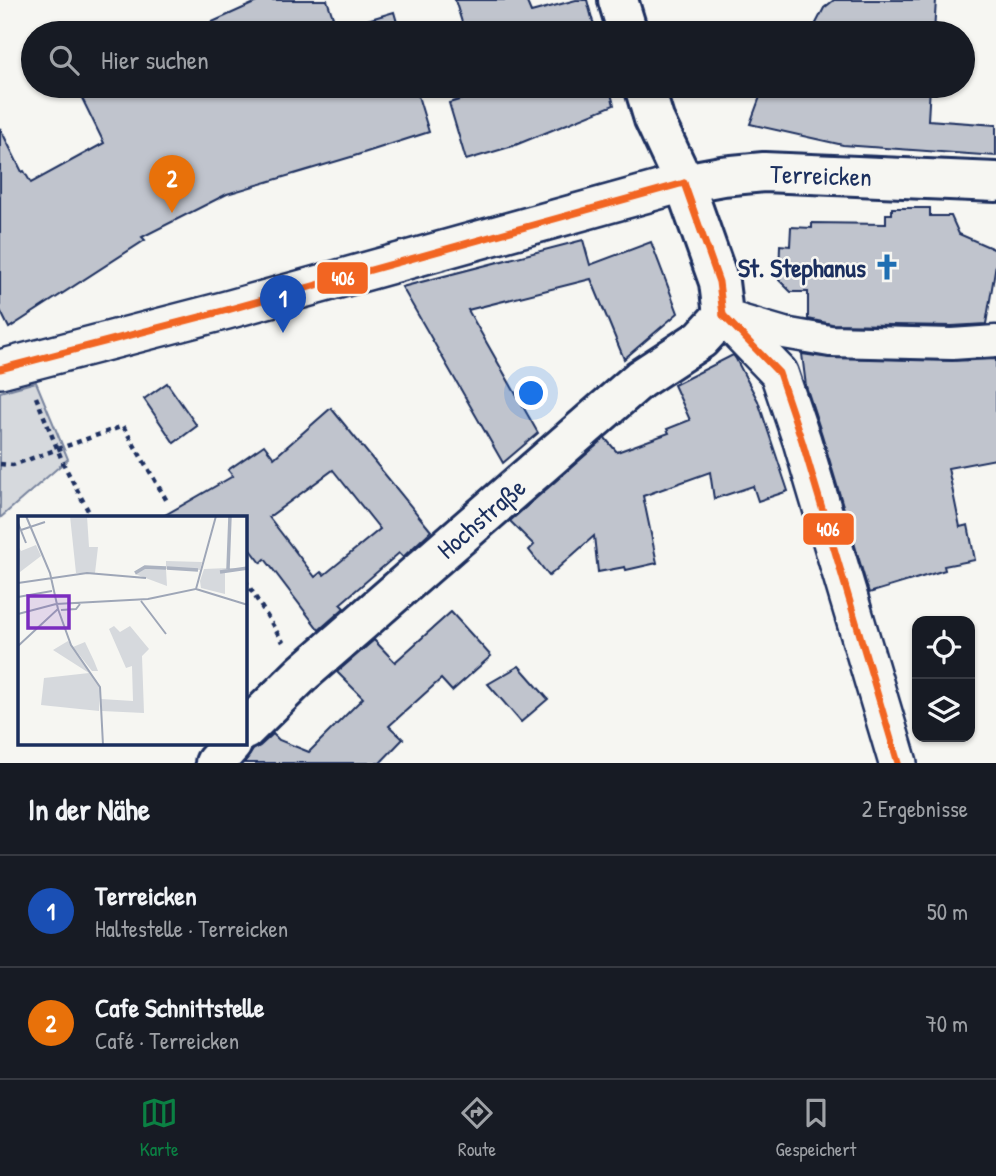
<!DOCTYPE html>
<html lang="de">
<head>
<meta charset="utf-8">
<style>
  :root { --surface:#171b24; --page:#20242c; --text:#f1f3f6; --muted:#9ea1a6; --line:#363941; --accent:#0b8043 }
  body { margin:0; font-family:"Patrick Hand",sans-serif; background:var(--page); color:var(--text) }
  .controls { position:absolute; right:21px; bottom:21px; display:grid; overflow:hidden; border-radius:14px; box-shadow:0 2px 5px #0004 }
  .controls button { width:63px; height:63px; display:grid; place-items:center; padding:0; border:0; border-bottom:2px solid var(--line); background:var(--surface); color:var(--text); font:35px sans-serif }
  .you { position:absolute; left:532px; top:394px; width:24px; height:24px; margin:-18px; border:5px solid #fff; border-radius:50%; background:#1a73e8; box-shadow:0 0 0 10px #1a73e833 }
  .badge { display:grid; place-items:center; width:46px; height:46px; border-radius:50%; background:var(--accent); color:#fff; font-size:23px; font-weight:700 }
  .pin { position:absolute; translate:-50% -58px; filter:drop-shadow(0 2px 4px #0008) }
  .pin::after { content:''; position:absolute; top:37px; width:24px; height:21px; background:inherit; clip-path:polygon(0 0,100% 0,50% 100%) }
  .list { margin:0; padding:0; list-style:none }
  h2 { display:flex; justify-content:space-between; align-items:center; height:91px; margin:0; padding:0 28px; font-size:30px }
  h2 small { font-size:23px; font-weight:400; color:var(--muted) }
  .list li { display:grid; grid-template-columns:46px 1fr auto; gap:21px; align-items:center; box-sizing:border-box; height:112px; padding:0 28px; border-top:2px solid var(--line) }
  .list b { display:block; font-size:26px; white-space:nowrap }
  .list p { margin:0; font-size:23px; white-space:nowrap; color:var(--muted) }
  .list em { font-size:23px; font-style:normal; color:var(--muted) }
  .icon { flex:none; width:38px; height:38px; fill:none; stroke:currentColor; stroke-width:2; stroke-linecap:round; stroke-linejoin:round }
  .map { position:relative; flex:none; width:996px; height:763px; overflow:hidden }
  .search { position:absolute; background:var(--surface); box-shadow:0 2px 5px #0004; left:21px; right:21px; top:21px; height:77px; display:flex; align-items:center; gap:18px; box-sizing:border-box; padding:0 24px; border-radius:38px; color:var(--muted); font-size:26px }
  .sheet { height:315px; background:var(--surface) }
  nav { display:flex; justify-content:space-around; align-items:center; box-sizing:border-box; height:98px; border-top:2px solid var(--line); background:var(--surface); font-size:19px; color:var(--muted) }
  nav a { display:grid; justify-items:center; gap:4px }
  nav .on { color:var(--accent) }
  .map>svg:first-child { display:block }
  .green { fill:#d6d9dd; stroke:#78849e; stroke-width:2 }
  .building { fill:#c0c4cd; stroke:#1b2f5e; stroke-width:2; fill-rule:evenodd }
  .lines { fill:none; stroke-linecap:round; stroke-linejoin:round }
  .minor-casing { stroke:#1b2f5e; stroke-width:35 }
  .tertiary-casing { stroke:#1b2f5e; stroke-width:42 }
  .secondary-casing { stroke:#1b2f5e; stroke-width:44 }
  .path { stroke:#1b2f5e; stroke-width:4.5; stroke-dasharray:5 5; stroke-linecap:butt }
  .minor { stroke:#f6f6f2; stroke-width:30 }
  .tertiary { stroke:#f6f6f2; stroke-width:37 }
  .secondary { stroke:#f6f6f2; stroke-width:38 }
  .bus-1-casing { stroke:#f6f6f2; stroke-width:12 }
  .bus-1 { stroke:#f26522; stroke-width:7 }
  .labels { text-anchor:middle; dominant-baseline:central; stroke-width:5; stroke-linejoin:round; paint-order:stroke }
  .street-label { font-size:26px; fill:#1b2f5e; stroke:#f6f6f2 }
  .poi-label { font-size:26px; font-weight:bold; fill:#1b2f5e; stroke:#f6f6f2; text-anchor:end }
  .inset-river { fill:none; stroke:#abb2c0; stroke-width:3.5 }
  .inset-road { fill:none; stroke:#9ea6b7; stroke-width:2 }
  .view { fill:#7b2cbf; fill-opacity:0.15; stroke:#7b2cbf; stroke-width:3.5 }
  .inset-edge { fill:none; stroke:#1b2f5e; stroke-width:3.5 }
  .line-badge { stroke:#f6f6f2; stroke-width:2.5 }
  .badge-label { font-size:19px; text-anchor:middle; font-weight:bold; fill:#fff }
</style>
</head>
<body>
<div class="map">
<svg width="996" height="763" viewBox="0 0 996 763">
  <rect width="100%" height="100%" fill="#f6f6f2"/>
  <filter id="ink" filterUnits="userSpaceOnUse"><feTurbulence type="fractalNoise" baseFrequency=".0143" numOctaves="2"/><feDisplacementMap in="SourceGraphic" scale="14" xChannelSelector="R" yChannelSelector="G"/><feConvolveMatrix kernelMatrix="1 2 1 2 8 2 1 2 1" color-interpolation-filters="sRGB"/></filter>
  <g filter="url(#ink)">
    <!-- green -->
    <path class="green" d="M36 382 68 459 0 518V392Z"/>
    <!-- building -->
    <g class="building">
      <path d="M261 0H327L337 29 394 12 400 33H188Z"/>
      <path d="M455 0H526L531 12 576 0H587L596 33H472L470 31 465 32Z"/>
      <path d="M834 0H936L934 33H811L824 8Z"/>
      <path d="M82 86H415L429 132 351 157 227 194 142 237 145 240 9 328 0 310V128L22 172 24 171 31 183 104 143 77 88Z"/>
      <path d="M495 86H609L614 105 513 146 466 160 449 103 497 89Z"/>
      <path d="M764 86H782L783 89 784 86H930L928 120 996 125V156L843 145 750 124Z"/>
      <path d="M892 208H930V216H951L959 234 996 250V264L986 324 952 326 832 324 808 319V292H791L779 280 780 245 790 246 791 227 812 228V223L886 224V214H892Z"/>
      <path d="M583 240 590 265 651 242 678 313 624 359 591 279 468 310 538 433 503 463 402 287Z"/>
      <path d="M802 354 829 358 952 361 996 359V459L948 468 960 527 968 525 975 560 944 566 945 570 869 593 822 435 806 386Z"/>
      <path d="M733 355 736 359 758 401 788 491 758 501 753 486 714 499 710 472 643 496 657 563 626 570 625 567 598 572 594 536 549 576 529 550 534 545 510 521 605 438 617 452 669 433 667 429 690 420 674 385Z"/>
      <path d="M167 383 197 426 174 443 144 399Z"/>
      <path d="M331 408 431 531 403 557 399 553 340 604 344 608 319 630 265 559 261 563 245 542V518H160L233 476 228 470 264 445 274 458ZM333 470 380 529 324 575 321 572 315 577 269 517Z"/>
      <path d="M451 612 491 656 452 691 441 679 389 726 403 739 380 763H244L253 750 260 746 273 734 279 740 309 752 363 698 337 672 374 640 395 662Z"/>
      <path d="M519 666 548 699 521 722 488 684Z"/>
    </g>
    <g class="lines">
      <!-- minor casing -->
      <g class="minor-casing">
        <path id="minor" d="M723 315 784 333 830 341 952 344 996 341"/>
      </g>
      <!-- tertiary casing -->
      <g class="tertiary-casing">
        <g id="tertiary">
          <path d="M723 315 779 373 802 441 898 763"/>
          <path d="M0 369 227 310 684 183"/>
        </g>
      </g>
      <!-- secondary casing -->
      <g class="secondary-casing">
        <g id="secondary">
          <path d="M618 0 628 33"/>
          <path d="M684 183 722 176 764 172 996 182"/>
          <path d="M245 730 303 673 640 379 701 339 723 315 719 282 684 183 654 119 644 86"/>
          <path d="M215 763 232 744"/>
        </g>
      </g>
      <!-- path -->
      <g class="path">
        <path d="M36 397 64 465 92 518"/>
        <path d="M0 464 13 465 123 426 167 501"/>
        <path d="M245 580 283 642"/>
      </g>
      <!-- minor -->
      <use href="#minor" class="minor"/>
      <!-- tertiary -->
      <use href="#tertiary" class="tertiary"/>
      <!-- secondary -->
      <use href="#secondary" class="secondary"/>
      <!-- bus-1 casing -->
      <g class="bus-1-casing">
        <g id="bus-1">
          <path d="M684 183 719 282 723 315"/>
          <path d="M723 315 779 373 802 441 898 763"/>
          <path d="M0 369 227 310 684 183"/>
        </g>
      </g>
      <!-- bus-1 -->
      <use href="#bus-1" class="bus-1"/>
    </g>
  </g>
  <!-- icons -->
  <defs>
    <g id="church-bare" transform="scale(2.1)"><path d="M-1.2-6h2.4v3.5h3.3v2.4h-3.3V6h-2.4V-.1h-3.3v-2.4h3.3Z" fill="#1f6fb2" stroke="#f6f6f2" stroke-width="2.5" paint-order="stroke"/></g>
  </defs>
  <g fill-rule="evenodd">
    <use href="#church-bare" x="887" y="267"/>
  </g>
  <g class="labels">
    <!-- street labels -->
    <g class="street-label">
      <text transform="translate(821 175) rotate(2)">Terreicken</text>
      <text transform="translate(481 518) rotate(-41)">Hochstraße</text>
    </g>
    <!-- poi labels -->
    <g class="poi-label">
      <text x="866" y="267">St. Stephanus</text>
    </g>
  </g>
  <!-- overview -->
  <g transform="translate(18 516)">
    <rect width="229" height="229" fill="#f6f6f2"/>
    <path d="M52 0H69L71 31H80L77 57H58ZM212 0 211 52 229 53 207 54V78L183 72 182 65 186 53 210 52ZM18 29 23 40 2 56 0 30 3 35ZM148 45 184 46 182 54 148 53 149 70 117 58 128 52H148ZM96 110 102 116 112 110 131 133 124 140 126 197 84 195 83 183 115 185 114 150 108 152 91 113ZM50 125 82 171 81 195 23 189 26 162 71 157 35 134ZM67 126 76 145 80 155H74L55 131Z" fill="#d6d9dd"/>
    <path class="inset-river" d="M149 52 180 54M210 53 212 0M202 56 230 52M117 57 127 51 148 52"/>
    <path class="inset-road" d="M0 7 8 27M3 14 27 6M0 67 69 57 128 62M178 73 230 89M0 81 34 75M123 85 148 118M38 88 130 83 178 73 198 0M40 93 53 129 82 171 85 229M43 94 58 93 62 88M0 98 38 88M0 130 40 93 32 57 8 0"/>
    <path class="view" d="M10 80H51V112H10Z"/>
    <rect width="229" height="229" class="inset-edge"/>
  </g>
  <g class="line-badge">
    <rect x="316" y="261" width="53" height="34" rx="7" fill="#f26522"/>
    <rect x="802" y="512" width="53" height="34" rx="7" fill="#f26522"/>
  </g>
  <g class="badge-label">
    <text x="343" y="285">406</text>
    <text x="828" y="536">406</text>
  </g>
</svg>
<div class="controls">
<button><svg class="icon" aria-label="locate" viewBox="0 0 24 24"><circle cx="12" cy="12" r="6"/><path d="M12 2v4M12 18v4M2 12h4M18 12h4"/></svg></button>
<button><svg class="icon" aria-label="layers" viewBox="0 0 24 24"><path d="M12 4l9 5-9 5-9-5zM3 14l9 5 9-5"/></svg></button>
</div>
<div class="you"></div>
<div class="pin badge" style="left:283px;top:333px;background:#1a4fb4">1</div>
<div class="pin badge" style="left:172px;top:213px;background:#e8710a">2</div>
<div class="search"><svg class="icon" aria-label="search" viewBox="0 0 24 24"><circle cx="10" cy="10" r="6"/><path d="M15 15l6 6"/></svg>Hier suchen</div>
</div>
<section class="sheet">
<h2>In der Nähe<small>2 Ergebnisse</small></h2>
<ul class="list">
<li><span class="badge" style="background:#1a4fb4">1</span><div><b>Terreicken</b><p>Haltestelle · Terreicken</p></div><em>50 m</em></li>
<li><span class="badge" style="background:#e8710a">2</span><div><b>Cafe Schnittstelle</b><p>Café · Terreicken</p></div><em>70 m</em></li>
</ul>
</section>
<nav>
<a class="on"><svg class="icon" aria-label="map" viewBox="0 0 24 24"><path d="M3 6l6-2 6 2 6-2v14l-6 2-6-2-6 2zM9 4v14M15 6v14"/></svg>Karte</a>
<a><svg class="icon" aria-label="directions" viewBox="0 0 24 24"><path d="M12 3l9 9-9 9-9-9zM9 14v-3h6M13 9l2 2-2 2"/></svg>Route</a>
<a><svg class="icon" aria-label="saved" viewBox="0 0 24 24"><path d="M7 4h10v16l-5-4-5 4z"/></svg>Gespeichert</a>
</nav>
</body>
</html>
